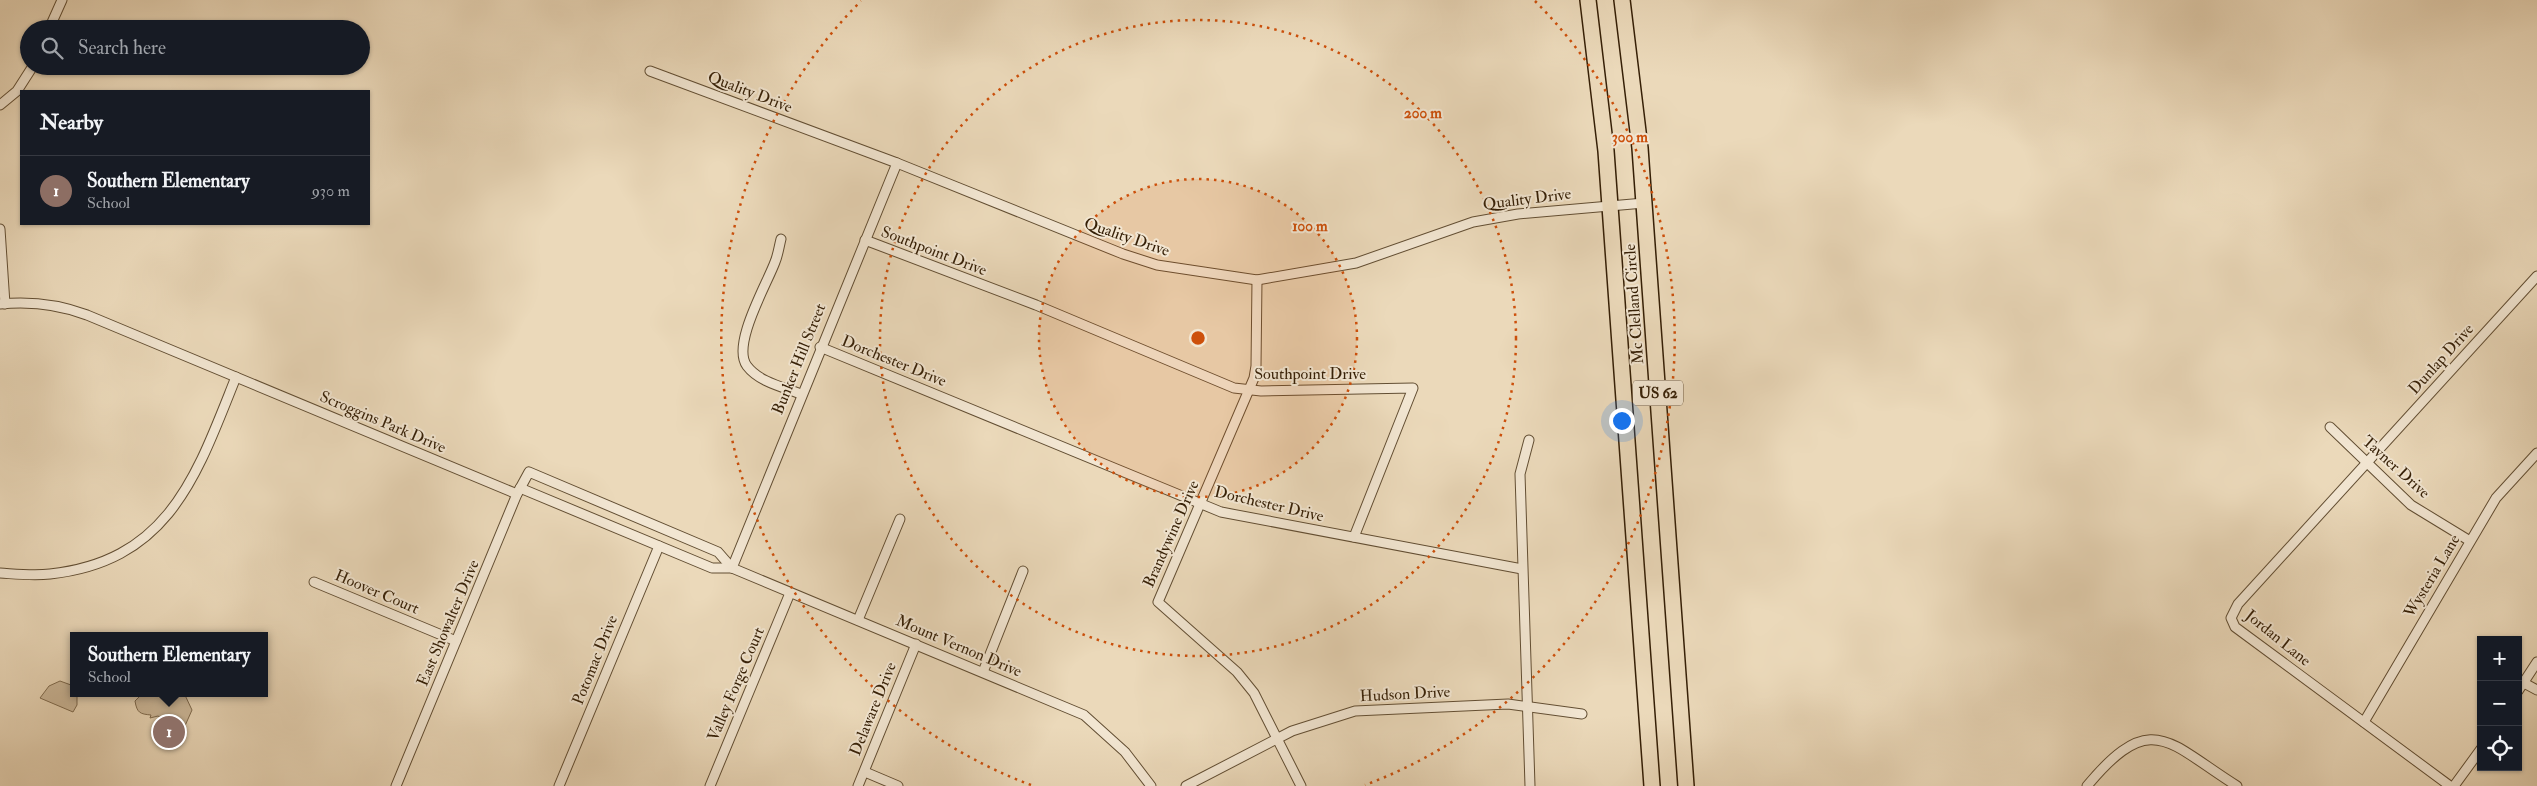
<!DOCTYPE html>
<html lang="en">
<head>
<meta charset="utf-8">
<style>
  :root { --surface:#171b24; --page:#242831; --text:#f1f3f6; --muted:#9ea1a6; --line:#363941; --accent:#b45309 }
  body { margin:0; font-family:"IM FELL Double Pica",serif; background:var(--page); color:var(--text) }
  .controls { position:absolute; right:15px; bottom:15px; display:grid; overflow:hidden; border-radius:0px; box-shadow:0 1px 4px #0004 }
  .controls button { width:45px; height:45px; display:grid; place-items:center; padding:0; border:0; border-bottom:1px solid var(--line); background:var(--surface); color:var(--text); font:25px sans-serif }
  .you { position:absolute; left:1621px; top:420px; width:18px; height:18px; margin:-12px; border:4px solid #fff; border-radius:50%; background:#1a73e8; box-shadow:0 0 0 8px #1a73e833 }
  .badge { display:grid; place-items:center; width:32px; height:32px; border-radius:50%; background:var(--accent); color:#fff; font-size:16px; font-weight:700 }
  .pin { position:absolute; translate:-50% -50%; border:2px solid #fff; box-shadow:0 1px 5px #0006 }
  .popup { position:absolute; left:70px; top:632px; width:198px; height:65px; box-sizing:border-box; display:grid; place-content:center; border-radius:0px; background:var(--surface); filter:drop-shadow(0 1px 4px #0005); font-size:16px; white-space:nowrap; color:var(--muted) }
  .popup b { font-size:19px; color:var(--text) }
  .popup::after { content:''; position:absolute; left:50%; top:100%; margin-left:-10px; border:10px solid transparent; border-top-color:var(--surface) }
  .list { margin:0; padding:0; list-style:none }
  h2 { display:flex; justify-content:space-between; align-items:center; height:65px; margin:0; padding:0 20px; font-size:21px }
  h2 small { font-size:16px; font-weight:400; color:var(--muted) }
  .list li { display:grid; grid-template-columns:32px 1fr auto; gap:15px; align-items:center; box-sizing:border-box; height:70px; padding:0 20px; border-top:1px solid var(--line) }
  .list b { display:block; font-size:19px; white-space:nowrap }
  .list p { margin:0; font-size:16px; white-space:nowrap; color:var(--muted) }
  .list em { font-size:16px; font-style:normal; color:var(--muted) }
  .icon { flex:none; width:28px; height:28px; fill:none; stroke:currentColor; stroke-width:2; stroke-linecap:round; stroke-linejoin:round }
  .map { position:relative; flex:none; width:2537px; height:786px; overflow:hidden }
  .search { position:absolute; background:var(--surface); box-shadow:0 1px 4px #0004; left:20px; top:20px; width:350px; height:55px; display:flex; align-items:center; gap:12px; box-sizing:border-box; padding:0 18px; border-radius:28px; color:var(--muted); font-size:19px }
  .panel { position:absolute; background:var(--surface); box-shadow:0 1px 4px #0004; left:20px; top:90px; width:350px; height:135px; border-radius:0px }
  .map>svg:first-child { display:block }
  .green { fill:#ccb99b; stroke:#806c50 }
  .lines { fill:none; stroke-linecap:round; stroke-linejoin:round }
  .minor-casing { stroke:#624e33; stroke-width:11 }
  .trunk-casing { stroke:#351f06; stroke-width:18 }
  .minor { stroke:#f2e6d2; stroke-width:9 }
  .trunk { stroke:#ebd9ba; stroke-width:15 }
  .ring { fill:none; stroke:#cd500b; stroke-width:2.5; stroke-dasharray:2.5 5 }
  .labels { text-anchor:middle; dominant-baseline:central; stroke-width:4; stroke-linejoin:round; paint-order:stroke }
  .shield { fill:#f2e6d2; stroke:#6e5b43; stroke-width:1 }
  .shield-label { font-size:15px; font-weight:bold; fill:#351f06 }
  .street-label { font-size:16px; fill:#351f06; stroke:#f2e6d2 }
  .centre { fill:#cd500b; stroke:#f2e6d2; stroke-width:2.5 }
  .ring-label { font-size:15px; text-anchor:middle; font-weight:bold; fill:#cd500b; stroke:#f2e6d2; stroke-width:4; stroke-linejoin:round; paint-order:stroke }
</style>
</head>
<body>
<div class="map">
<svg width="2537" height="786" viewBox="0 0 2537 786">
  <rect width="100%" height="100%" fill="#ebd9ba"/>
  <filter id="stains"><feTurbulence type="fractalNoise" baseFrequency=".004" numOctaves="4"/><feColorMatrix values="0 0 0 0 .2 0 0 0 0 .09 0 0 0 0 .02 0 0 0 .5 -.17"/></filter>
  <radialGradient id="worn" r=".72"><stop offset=".6" stop-color="#630" stop-opacity="0"/><stop offset="1" stop-color="#630" stop-opacity=".3"/></radialGradient>
  <!-- green -->
  <g class="green">
    <path d="M60 681 71 685 74 693 77 695V705L73 712 40 698 49 686Z"/>
    <path d="M143 693H184L192 710 184 728 179 732 170 729 165 720 158 716 150 718 151 715C140 714 137 713 135 701Z"/>
  </g>
  <g class="lines">
    <!-- minor casing -->
    <g class="minor-casing">
      <g id="minor">
        <path d="M49 29 62 0"/>
        <path d="M650 71 897 163 1123 254 1157 265 1257 280 1356 263 1473 222 1518 214 1644 203"/>
        <path d="M0 105 17 91 33 66"/>
        <path d="M0 229 5 304"/>
        <path d="M781 239C779 247 778 255 775 262 767 284 731 345 747 366 759 382 783 387 801 394"/>
        <path d="M865 240 1036 305 1234 388 1261 391 1413 388 1354 537"/>
        <path d="M1257 280 1256 366 1254 378 1158 602 1237 672 1254 693 1301 786"/>
        <path d="M0 304C31 301 58 304 87 315L517 494"/>
        <path d="M820 347 1221 512 1522 569"/>
        <path d="M2330 427 2411 505 2470 541"/>
        <path d="M1529 440 1520 474 1530 786"/>
        <path d="M520 488 712 568H732L1084 715 1125 752 1151 786"/>
        <path d="M732 568 897 163"/>
        <path d="M0 573C16 574 33 576 50 574 170 561 197 474 236 377"/>
        <path d="M314 582 456 641"/>
        <path d="M858 620 900 519"/>
        <path d="M983 672 1023 571"/>
        <path d="M2524 683 2537 690"/>
        <path d="M2518 691 2537 662"/>
        <path d="M2364 722 2496 498 2537 453"/>
        <path d="M865 772 898 786"/>
        <path d="M396 786 517 494 529 472 718 552 732 568"/>
        <path d="M559 786 659 546"/>
        <path d="M710 786 790 593"/>
        <path d="M858 786 916 644"/>
        <path d="M1186 786 1292 731 1355 711 1508 704 1582 714"/>
        <path d="M2087 786C2152 708 2168 743 2237 786"/>
        <path d="M2450 786 2235 627 2231 618 2238 604 2537 276"/>
        <path d="M2454 786 2481 749"/>
      </g>
    </g>
    <!-- trunk casing -->
    <g class="trunk-casing">
      <g id="trunk">
        <path d="M1588 0 1606 151 1652 786"/>
        <path d="M1622 0 1640 148 1686 786"/>
      </g>
    </g>
    <!-- minor -->
    <use href="#minor" class="minor"/>
    <!-- trunk -->
    <use href="#trunk" class="trunk"/>
  </g>
  <!-- distance rings -->
  <circle cx="1198" cy="338" r="159" fill="#cd500b" fill-opacity=".12"/>
  <g class="ring">
    <circle cx="1198" cy="338" r="159"/>
    <circle cx="1198" cy="338" r="318"/>
    <path d="M1031 785A477 477 0 0 1 861 1M1535 1A477 477 0 0 1 1365 785"/>
  </g>
  <g class="labels">
    <!-- shield labels -->
    <rect class="shield" x="1633" y="380.5" width="50" height="25" rx="4"/>
    <g class="shield-label">
      <text x="1658" y="393">US 62</text>
    </g>
    <!-- street labels -->
    <g class="street-label">
      <text transform="translate(750 92) rotate(21)">Quality Drive</text>
      <text transform="translate(1527 199) rotate(-7)">Quality Drive</text>
      <text transform="translate(1127 237) rotate(19)">Quality Drive</text>
      <text transform="translate(934 251) rotate(21)">Southpoint Drive</text>
      <text transform="translate(1634 304) rotate(-94)">Mc Clelland Circle</text>
      <text transform="translate(799 359) rotate(-68)">Bunker Hill Street</text>
      <text transform="translate(2441 359) rotate(-48)">Dunlap Drive</text>
      <text transform="translate(894 361) rotate(22)">Dorchester Drive</text>
      <text x="1310" y="374">Southpoint Drive</text>
      <text transform="translate(383 422) rotate(23)">Scroggins Park Drive</text>
      <text transform="translate(2396 467) rotate(42)">Tavner Drive</text>
      <text transform="translate(1269 504) rotate(13)">Dorchester Drive</text>
      <text transform="translate(1171 534) rotate(-66)">Brandywine Drive</text>
      <text transform="translate(2432 576) rotate(-59)">Wysteria Lane</text>
      <text transform="translate(377 592) rotate(23)">Hoover Court</text>
      <text transform="translate(448 623) rotate(-67)">East Showalter Drive</text>
      <text transform="translate(2278 638) rotate(39)">Jordan Lane</text>
      <text transform="translate(959 646) rotate(23)">Mount Vernon Drive</text>
      <text transform="translate(595 660) rotate(-68)">Potomac Drive</text>
      <text transform="translate(736 684) rotate(-67)">Valley Forge Court</text>
      <text transform="translate(1405 694) rotate(-3)">Hudson Drive</text>
      <text transform="translate(873 709) rotate(-68)">Delaware Drive</text>
    </g>
  </g>
  <circle cx="1198" cy="338" r="8" class="centre"/>
  <g class="ring-label">
    <text x="1423" y="118">200 m</text>
    <text x="1630" y="142">300 m</text>
    <text x="1310" y="231">100 m</text>
  </g>
  <rect width="100%" height="100%" filter="url(#stains)"/>
  <rect width="100%" height="100%" fill="url(#worn)"/>
</svg>
<div class="controls">
<button>+</button>
<button>−</button>
<button><svg class="icon" aria-label="locate" viewBox="0 0 24 24"><circle cx="12" cy="12" r="6"/><path d="M12 2v4M12 18v4M2 12h4M18 12h4"/></svg></button>
</div>
<div class="you"></div>
<div class="pin badge" style="left:169px;top:732px;background:#8d6e63">1</div>
<div class="popup"><b>Southern Elementary</b>School</div>
<div class="search"><svg class="icon" aria-label="search" viewBox="0 0 24 24"><circle cx="10" cy="10" r="6"/><path d="M15 15l6 6"/></svg>Search here</div>
<section class="panel">
<h2>Nearby<small></small></h2>
<ul class="list">
<li><span class="badge" style="background:#8d6e63">1</span><div><b>Southern Elementary</b><p>School</p></div><em>930 m</em></li>
</ul>
</section>
</div>
</body>
</html>
